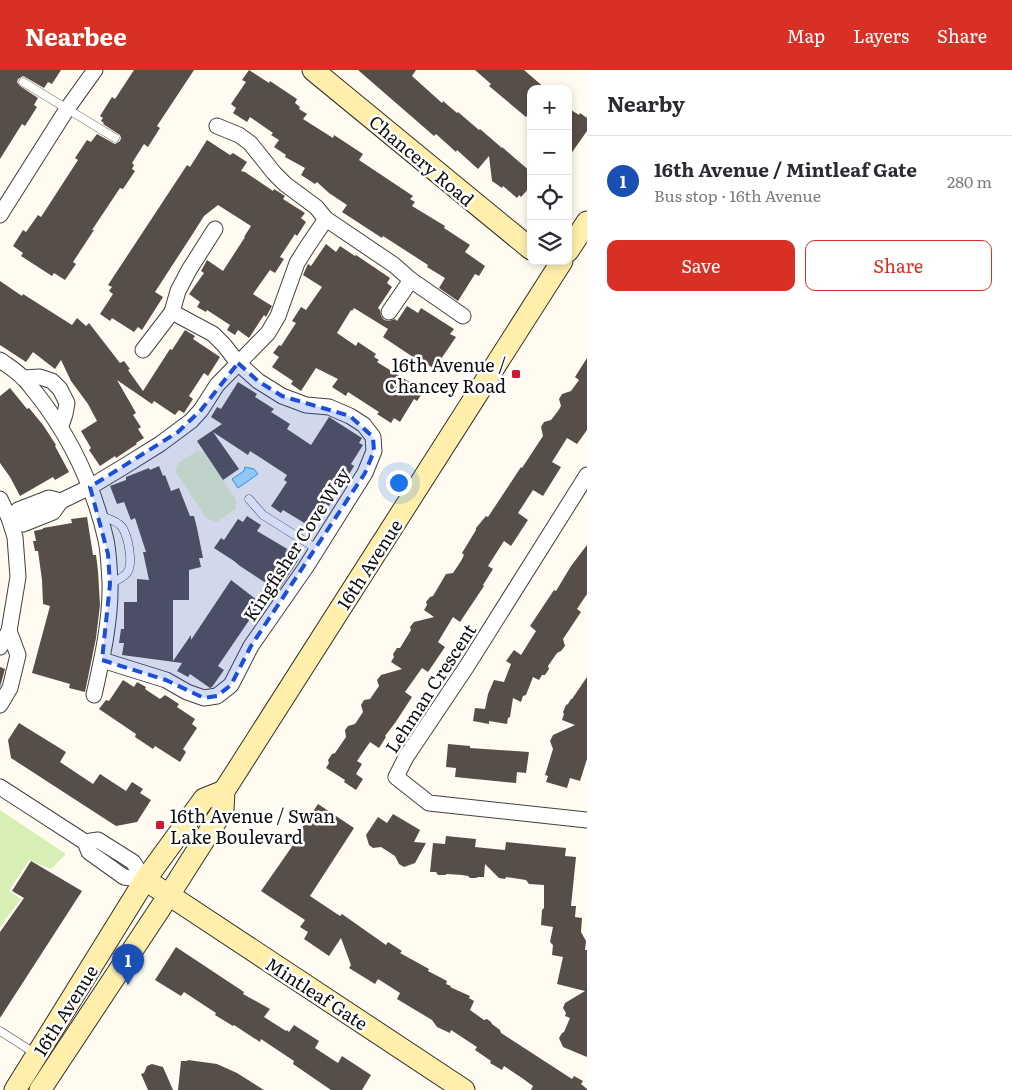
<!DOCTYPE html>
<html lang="en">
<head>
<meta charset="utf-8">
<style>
  :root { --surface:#fff; --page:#f2f2f3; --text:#2b2b33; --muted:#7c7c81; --line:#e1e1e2; --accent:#d93025 }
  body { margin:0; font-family:Literata,serif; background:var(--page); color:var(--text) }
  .controls { position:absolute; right:15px; top:15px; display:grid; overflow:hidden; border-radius:10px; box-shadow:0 2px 8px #0003 }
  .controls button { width:45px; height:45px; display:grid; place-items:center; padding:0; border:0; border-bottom:1px solid var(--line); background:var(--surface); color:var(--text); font:25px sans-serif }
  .you { position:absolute; left:398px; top:412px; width:18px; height:18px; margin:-12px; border:4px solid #fff; border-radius:50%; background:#1a73e8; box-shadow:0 0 0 8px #1a73e833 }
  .badge { display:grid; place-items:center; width:32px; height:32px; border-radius:50%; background:var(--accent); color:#fff; font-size:16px; font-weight:700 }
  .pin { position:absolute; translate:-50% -41px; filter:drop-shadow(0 1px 2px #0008) }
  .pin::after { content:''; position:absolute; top:26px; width:18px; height:15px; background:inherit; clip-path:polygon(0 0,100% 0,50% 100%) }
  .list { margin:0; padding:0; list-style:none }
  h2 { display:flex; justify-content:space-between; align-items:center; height:65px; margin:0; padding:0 20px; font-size:21px }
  h2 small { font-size:16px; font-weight:400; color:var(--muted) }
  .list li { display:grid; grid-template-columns:32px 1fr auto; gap:15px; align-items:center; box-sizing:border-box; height:90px; padding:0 20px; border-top:1px solid var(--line) }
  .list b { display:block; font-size:19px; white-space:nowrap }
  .list p { margin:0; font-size:16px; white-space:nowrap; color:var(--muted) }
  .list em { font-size:16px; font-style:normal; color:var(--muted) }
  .actions { display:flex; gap:10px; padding:15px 20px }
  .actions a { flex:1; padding:11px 0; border:1px solid var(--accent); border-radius:10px; text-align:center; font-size:18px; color:var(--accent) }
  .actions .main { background:var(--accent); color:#fff }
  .icon { flex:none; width:28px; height:28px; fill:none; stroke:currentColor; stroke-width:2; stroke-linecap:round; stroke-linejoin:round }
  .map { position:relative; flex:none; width:587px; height:1020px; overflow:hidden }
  header { display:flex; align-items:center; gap:30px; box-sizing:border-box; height:70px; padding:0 25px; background:var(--accent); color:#fff }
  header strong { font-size:24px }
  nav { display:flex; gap:28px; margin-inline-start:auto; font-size:18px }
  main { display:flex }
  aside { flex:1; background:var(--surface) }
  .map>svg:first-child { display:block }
  .green { fill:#d7eeb5 }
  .pitch { fill:#e8f4c7 }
  .water { fill:#aee5fc; stroke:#2ea4db }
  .building { fill:#584e49 }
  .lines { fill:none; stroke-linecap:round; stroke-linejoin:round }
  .lane-casing { stroke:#414141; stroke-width:9 }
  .street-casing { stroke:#414141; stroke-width:17 }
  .secondary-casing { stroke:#303030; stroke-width:23 }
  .lane { stroke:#fff; stroke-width:8 }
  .street { stroke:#fff; stroke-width:15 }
  .secondary { stroke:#ffefab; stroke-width:21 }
  .marked { fill:#1d4ed8; fill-opacity:0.2; stroke:#1d4ed8; stroke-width:4; stroke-dasharray:10 6; stroke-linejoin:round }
  .poi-dot { fill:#cd182f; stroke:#fff; stroke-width:2 }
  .labels { text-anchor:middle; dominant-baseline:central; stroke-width:5; stroke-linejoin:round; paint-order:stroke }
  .street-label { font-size:18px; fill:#0e0e0e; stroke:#fff }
  .poi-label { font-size:18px; fill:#0e0e0e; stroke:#fff; text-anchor:end }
</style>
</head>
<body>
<header>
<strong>Nearbee</strong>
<nav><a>Map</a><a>Layers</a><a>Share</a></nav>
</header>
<main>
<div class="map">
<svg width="587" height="1020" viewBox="0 0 587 1020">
  <rect width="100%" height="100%" fill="#fffbf0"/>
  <!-- green -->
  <path class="green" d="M0 740 66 784 51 799 29 790 9 821 21 829 0 857Z"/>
  <!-- pitch -->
  <path class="pitch" d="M197 381 204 382 236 430V439L217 452 207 449 175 401 178 393Z"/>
  <!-- water -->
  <path class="water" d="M245 397 254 399 258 404 238 418 232 409 244 401Z"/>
  <!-- building -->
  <g class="building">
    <path d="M0 0H61L52 14 48 12 44 18 25 7 23 6 18 9 17 12 20 16 38 28 34 35 37 37 25 56 22 54 0 89Z"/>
    <path d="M134 0H194L157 56 160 58 148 77 144 74 132 93 134 95 132 99 135 101 123 119 120 118 92 160H94L73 192 76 194 65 210 54 203 52 206 21 186 23 183 13 176 23 160 26 162 38 145 41 147 78 90 75 88 87 70 91 72 97 64 113 73 115 74 120 71 121 68 120 65 103 54 104 53 101 51 103 48 100 46 112 27 115 29Z"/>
    <path d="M249 0 269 13 270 11 297 29 295 33 300 37 299 39 307 44 303 49 333 68 334 65 363 84 359 90 413 126 410 129 415 132 412 136 445 156 444 158 470 175 465 182 485 196 479 206 475 204 458 231 439 218 445 208 427 197 428 195 383 166 382 168 342 142 347 135 329 123 317 112 315 114 301 105 305 98 285 87 286 85 274 77 279 70 271 65 273 63 250 47 247 52 233 43 236 38 231 34 246 12 242 10Z"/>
    <path d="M358 0H416L412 6 442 33 443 31 457 43 458 42 479 60 480 59 502 78V77L531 102V116L521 127 519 125 517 128 503 116 502 118 492 111 489 86 478 99 457 80 456 82 436 64 434 66Z"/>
    <path d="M475 0H524L546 19H531V41L526 47 489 16 491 14Z"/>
    <path d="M568 38 579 45 580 43 587 48V61L568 88Z"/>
    <path d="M207 70 230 85 233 83 247 92 241 101 245 102 273 121 274 119 285 126 283 129 305 143 301 148 306 152 297 166 295 164 280 187 284 189 275 203 270 200 253 224 272 236 266 247 264 245 249 268 238 260 235 265 227 260 230 255 207 240 206 242 197 237 200 232 189 224 204 203 201 201 207 190 223 201 245 167H244L251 156 218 135 204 146 192 165 155 222 163 227 142 260 138 257 134 262 112 248 110 251 100 244 113 224 109 221 112 217 108 215 187 95 190 97Z"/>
    <path d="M326 174 336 182 340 176 355 186 356 185 390 208 387 213 392 217 378 238 380 240 381 246 384 250 389 251 395 249 397 251 407 236 418 243 421 238 454 259 450 264 456 267 441 289 444 291 438 301 417 288 416 289 383 267 388 259 354 238 352 241 351 240 337 263 356 276 358 272 376 284 374 287 379 290 377 292 424 321 417 331 414 329 400 352 394 348 391 353 377 344 379 342 348 322 346 326 332 317 338 309 316 298 301 321 291 314 293 311 272 297 279 287 273 283 279 275 281 276 296 253 292 251 301 237 306 240 322 217 303 205 308 194 311 196Z"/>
    <path d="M0 211 22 226 23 224 72 255 77 248 86 256 89 253 120 293 124 291 130 299 128 300 143 321 170 279 172 280 185 260 195 266 193 269 220 287 208 306 204 303 189 326 193 329 184 343 179 340 175 345 154 331 152 334 117 310 136 343 133 345 141 357 138 359 144 368 136 373 137 374 116 388 115 386 100 396 89 380 91 378 81 361 97 351 88 334 71 311 61 290 55 299 33 282 26 292 0 275Z"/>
    <path d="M587 288V360L577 374 567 368 552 392 561 397 543 426 533 420 518 443 528 450 511 476 504 471 488 496 493 499 483 515 484 516 460 552 453 547 438 572 445 577 428 602 422 598 405 622 412 627 395 653 385 666 386 667 379 678 370 672 357 691 362 694 356 704 363 709 356 720 344 712 345 710 326 698 329 693 328 690 332 684 335 683 346 667 345 660 348 656 355 654 363 642 361 635 364 630 370 629 379 616 377 610 381 605 402 599 391 592 394 587 393 584 397 578H400L408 565 411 560 410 557 414 552 434 547 424 540 427 535 426 532 430 527 433 526 446 504 453 503 461 491 464 485 462 483 476 460V458L486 446 488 447 521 397 522 398 543 366 541 357 544 352 551 350 558 341 561 336 559 329 562 324 571 321 579 310 575 307Z"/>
    <path d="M238 312 257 324 255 327 274 339 271 342 290 354 287 359 311 375 329 347 362 368 359 373 363 375 351 394 354 396 341 418 329 436 325 433 317 446 312 444 306 454 283 440 281 443 271 436 287 412 284 410 287 405 250 381 248 385 213 362 239 399 223 410 197 371 222 354 211 347 217 337 221 339Z"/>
    <path d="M10 318 27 339 29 338 43 355 56 375 55 376 69 402 55 410 53 407 20 426 10 407 0 393V326Z"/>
    <path d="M159 396 163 406 165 405 171 421 179 418 190 446H194L197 458 203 488H199L201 497 189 500V530H173V591L191 565V570L231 510 261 533 218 596 224 600 212 617 210 618 190 604 188 607 177 601 182 593 122 585 124 573H119L121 559H124V532H137V509L149 510 143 482H146L135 448 131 450 124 432 117 434 110 416 126 410V407L149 398 150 400Z"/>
    <path d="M247 446 261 455 257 461 289 480 288 482 299 489 278 521 240 496 234 491 214 478 221 468 224 470 238 449 243 452Z"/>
    <path d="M87 447 93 485H96L98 501 100 535 96 568 85 622 69 618 70 614 32 603 50 536 43 534 42 510 38 481H35L33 471H36L34 461 43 459V458L72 453 71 449Z"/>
    <path d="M587 475V524L577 539 581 542 563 569 565 576 561 581 557 583 548 596 549 599 545 605H542L539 610 533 607 526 625 523 626 521 632 513 628 510 647 508 648 507 654 489 651V654L473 651 475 638 485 639 488 624 494 610 504 612 511 594 506 591 514 580 521 585 536 561 530 556 554 520 556 521 571 496Z"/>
    <path d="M0 597 5 599 0 617Z"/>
    <path d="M587 607V689L580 711 570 708 567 718 546 712 548 706 545 705 553 679 550 671 553 665 575 655 562 650 564 644 563 642 566 635 568 634 571 629H572Z"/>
    <path d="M123 610 134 617 137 612 146 617 145 619 160 629 165 625 179 634 177 637 195 649 192 654 197 658 183 679 186 682 180 692 155 676 153 679 135 667 136 664 99 639 106 630 109 631Z"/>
    <path d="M19 653 66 682 60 692 93 714 100 704 126 721 132 712 143 719 140 723 151 730 137 752 116 756 11 688 8 670Z"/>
    <path d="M448 674 470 676V678L529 682 526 703 517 702 516 713 455 707 456 698 446 697Z"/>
    <path d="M318 734 354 758 310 826 340 846 342 844 386 875 388 872 402 881 400 883 429 899 428 901 447 911 446 914 451 916 450 917 470 926 469 928 474 931 470 940 484 950 487 949 491 952 492 954 500 960 501 963 572 1009 574 1006 583 1011 581 1014 587 1019V1020H531L533 1016 522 1008 504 996 502 1000 490 993 491 991 475 980 477 977 451 960 450 963 437 957 432 950 397 929 400 923 378 909 375 914 349 898 351 895 341 868 329 886 304 869 308 862 300 857 305 850 261 821 300 765 298 764Z"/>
    <path d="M393 744 420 760 414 772 426 773 415 793 404 797 399 794 395 786 381 777 373 778 369 775 366 765 378 747 387 753Z"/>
    <path d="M446 766 476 769 475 777 494 779 505 780 506 772 566 778 565 786 576 787 571 836H576L575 847 582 848 581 862 586 871 585 880H587V987L563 977 559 968 562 963 564 962 570 948 565 946 566 943 563 938 565 933 585 921 557 914 563 887 552 885 553 875 550 872 553 857 541 855 542 840 544 838V815L529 814 526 810 506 807 505 809 499 808 485 794 484 807H478L476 808H470L468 806 462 805 447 804 445 805H438L436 802H430L433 773 445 774Z"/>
    <path d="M31 791 82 821 0 948V862L24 828 12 821Z"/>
    <path d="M176 877 244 922 243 924 270 939 264 947 286 961 287 960 289 962 294 955 319 971 315 978 338 993 342 986 371 1005 362 1020H331L293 994 294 991 261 969 260 972 234 955 233 956 215 945 216 943 184 922 181 926 155 910Z"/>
    <path d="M188 990 217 994 237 1003 264 1020H178L181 991H187Z"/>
    <path d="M152 994 163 997 173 1020H148L141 1004 144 1003 147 996Z"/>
  </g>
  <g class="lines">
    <!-- lane casing -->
    <g class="lane-casing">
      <g id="lane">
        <path d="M23 12 115 68"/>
        <path d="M249 429 263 445 317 479"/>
        <path d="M101 446C108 449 116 450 122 457 128 466 134 494 127 503 123 508 115 511 110 514"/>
        <path d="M0 961 36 984"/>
      </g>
    </g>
    <!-- street casing -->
    <g class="street-casing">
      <g id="street">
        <path d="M217 56 239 65 250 73 274 103 285 114 316 137 326 149 394 195 411 210 463 246"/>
        <path d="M0 145 67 39 95 0"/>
        <path d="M389 242 411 210"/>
        <path d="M143 280 172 242 178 221 189 200 215 159"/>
        <path d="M0 290C8 296 17 301 24 309 29 313 32 319 36 323 70 366 94 417 106 470 109 484 109 498 110 512 111 550 102 589 94 625"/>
        <path d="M24 308 40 307 52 311 60 319 67 333 65 344 61 356"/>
        <path d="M587 405 467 596 406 687 396 707 429 733 587 750"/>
        <path d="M0 429 9 448 15 467 18 507 9 561 0 577"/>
        <path d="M61 431 49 428 18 440 9 448 23 454 53 442 61 431 90 417 128 394 160 374 191 351 201 340 217 315 268 263 278 246 297 193 307 177 326 149"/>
        <path d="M102 590 166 610 187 622 204 628 217 626 231 615 251 576 306 497 365 403 374 381 373 367 364 355 350 346 329 337 306 335 282 326 258 311 238 293 224 275 213 264 172 242"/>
        <path d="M0 635 10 618 18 585 9 561"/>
        <path d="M0 717 85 772 89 782 124 807 145 810"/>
        <path d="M85 772 98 770 133 792 145 810"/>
      </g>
    </g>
    <!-- secondary casing -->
    <g class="secondary-casing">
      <g id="secondary">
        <path d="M313 0 531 179"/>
        <path d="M568 181 587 152"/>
        <path d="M145 810 169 825 464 1020"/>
        <path d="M15 1020 145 810 204 729 224 721"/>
        <path d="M40 1020 169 825 223 740 224 721 562 191"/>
      </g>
    </g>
    <!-- lane -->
    <use href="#lane" class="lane"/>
    <!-- street -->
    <use href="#street" class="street"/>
    <!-- secondary -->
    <use href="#secondary" class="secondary"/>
  </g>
  <!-- marked area -->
  <path class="marked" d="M238 293 258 311 282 326 350 346 373 367 374 381 365 403 251 576 231 615 217 626 204 628 166 610 102 590 110 514 108 484 90 417 178 362 201 340Z"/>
  <!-- markers -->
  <g class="poi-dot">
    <rect x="511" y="299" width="10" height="10" rx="2.5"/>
    <rect x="155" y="750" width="10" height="10" rx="2.5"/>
  </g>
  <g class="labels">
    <!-- street labels -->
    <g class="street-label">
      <text transform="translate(422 90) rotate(40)">Chancery Road</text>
      <text transform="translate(296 474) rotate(-57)">Kingfisher Cove Way</text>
      <text transform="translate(369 494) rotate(-57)">16th Avenue</text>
      <text transform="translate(430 618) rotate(-57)">Lehman Crescent</text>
      <text transform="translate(317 923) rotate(33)">Mintleaf Gate</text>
      <text transform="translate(65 940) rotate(-58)">16th Avenue</text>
    </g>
    <!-- poi labels -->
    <g class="poi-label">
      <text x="506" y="294">16th Avenue /<tspan x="506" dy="21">Chancey Road</tspan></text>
      <text x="170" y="745" text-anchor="start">16th Avenue / Swan<tspan x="170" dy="21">Lake Boulevard</tspan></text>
    </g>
  </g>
</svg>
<div class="controls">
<button>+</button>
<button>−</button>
<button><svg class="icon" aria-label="locate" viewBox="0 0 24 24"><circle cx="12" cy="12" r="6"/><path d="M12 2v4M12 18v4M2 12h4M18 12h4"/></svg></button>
<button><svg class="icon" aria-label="layers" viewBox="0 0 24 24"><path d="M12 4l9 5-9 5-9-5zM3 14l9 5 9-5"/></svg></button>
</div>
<div class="you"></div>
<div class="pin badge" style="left:128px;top:915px;background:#1a4fb4">1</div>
</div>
<aside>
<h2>Nearby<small></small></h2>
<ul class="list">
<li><span class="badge" style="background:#1a4fb4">1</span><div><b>16th Avenue / Mintleaf Gate</b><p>Bus stop · 16th Avenue</p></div><em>280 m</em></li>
</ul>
<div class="actions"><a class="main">Save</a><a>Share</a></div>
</aside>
</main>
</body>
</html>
